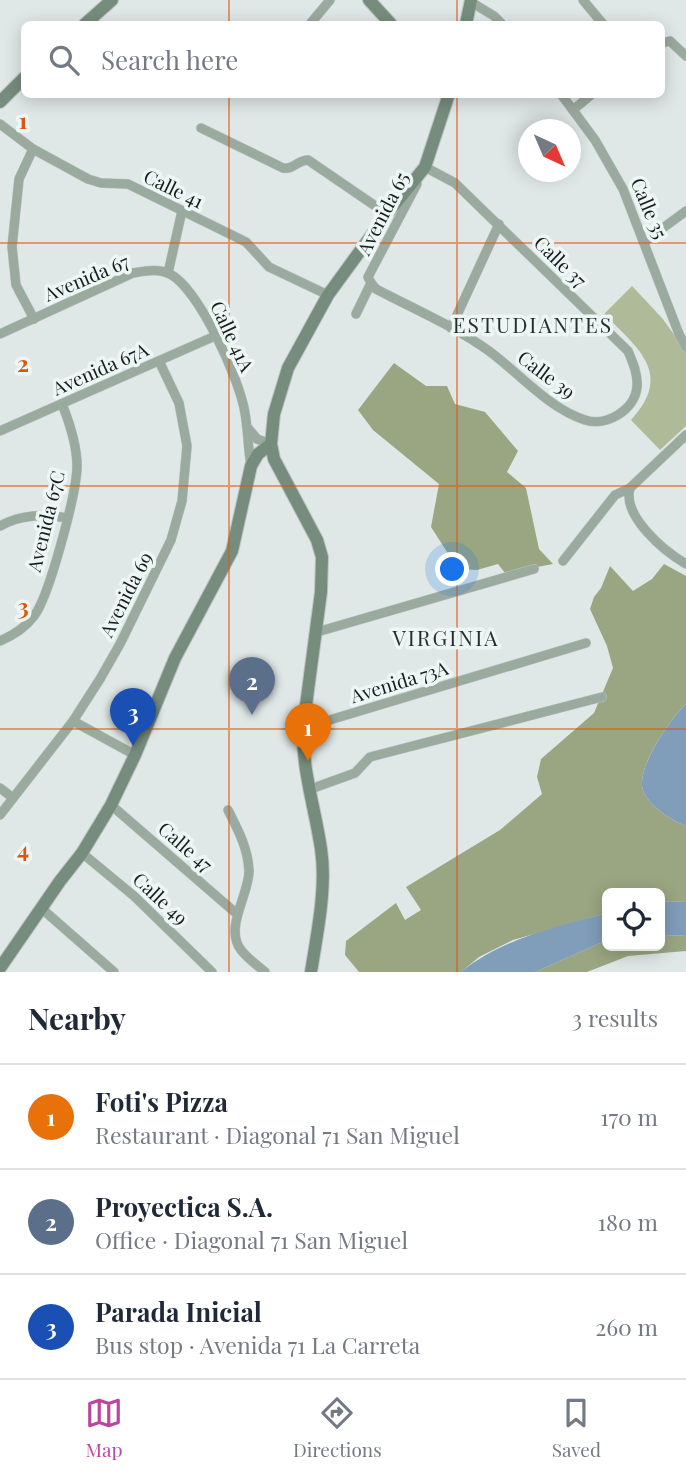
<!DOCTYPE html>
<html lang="en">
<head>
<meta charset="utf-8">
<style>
  :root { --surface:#fff; --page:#f6f6f7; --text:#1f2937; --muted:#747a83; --line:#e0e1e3; --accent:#bc469d }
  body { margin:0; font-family:"Playfair Display",serif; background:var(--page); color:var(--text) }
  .controls { position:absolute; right:21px; bottom:21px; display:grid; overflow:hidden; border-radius:10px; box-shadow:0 4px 18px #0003 }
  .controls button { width:63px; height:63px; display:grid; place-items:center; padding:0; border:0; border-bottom:2px solid var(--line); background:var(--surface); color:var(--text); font:35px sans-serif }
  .compass { position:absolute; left:518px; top:119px; width:63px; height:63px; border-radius:50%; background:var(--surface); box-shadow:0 4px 18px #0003; rotate:136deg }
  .you { position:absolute; left:453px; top:570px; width:24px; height:24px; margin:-18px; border:5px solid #fff; border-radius:50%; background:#1a73e8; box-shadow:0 0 0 10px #1a73e833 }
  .badge { display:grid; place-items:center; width:46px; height:46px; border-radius:50%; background:var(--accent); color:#fff; font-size:23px; font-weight:700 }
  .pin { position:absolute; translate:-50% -58px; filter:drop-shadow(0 2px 4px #0008) }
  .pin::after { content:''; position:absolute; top:37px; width:24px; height:21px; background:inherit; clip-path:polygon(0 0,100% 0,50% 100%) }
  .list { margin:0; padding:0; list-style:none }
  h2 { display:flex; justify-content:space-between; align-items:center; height:91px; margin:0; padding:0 28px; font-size:30px }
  h2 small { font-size:23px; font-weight:400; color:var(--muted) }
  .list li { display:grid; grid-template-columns:46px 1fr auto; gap:21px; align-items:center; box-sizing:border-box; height:105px; padding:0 28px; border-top:2px solid var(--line) }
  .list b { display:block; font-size:26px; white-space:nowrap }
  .list p { margin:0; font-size:23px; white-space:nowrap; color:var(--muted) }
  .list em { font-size:23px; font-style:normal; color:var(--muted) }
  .icon { flex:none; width:38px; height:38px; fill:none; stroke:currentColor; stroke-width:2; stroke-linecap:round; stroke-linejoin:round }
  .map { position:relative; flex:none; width:686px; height:972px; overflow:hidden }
  .search { position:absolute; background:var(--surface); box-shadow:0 4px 18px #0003; left:21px; right:21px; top:21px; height:77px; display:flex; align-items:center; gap:18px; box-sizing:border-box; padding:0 24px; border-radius:10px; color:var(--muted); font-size:26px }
  .sheet { height:406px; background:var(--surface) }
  nav { display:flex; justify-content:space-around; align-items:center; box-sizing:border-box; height:98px; border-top:2px solid var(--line); background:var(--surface); font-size:19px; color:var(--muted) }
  nav a { display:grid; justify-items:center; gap:4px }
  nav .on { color:var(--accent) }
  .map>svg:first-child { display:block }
  .green { fill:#afbb98 }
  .forest { fill:#9aa682 }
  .water { fill:#809db9 }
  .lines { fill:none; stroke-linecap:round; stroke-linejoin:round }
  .street-casing { stroke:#bbc3c2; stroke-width:10 }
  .secondary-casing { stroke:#bbc3c2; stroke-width:14 }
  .street { stroke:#9baa9f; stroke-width:9 }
  .secondary { stroke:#768d7d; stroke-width:12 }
  .grid { fill:none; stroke:#de560d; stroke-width:2; stroke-opacity:0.55 }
  .labels { text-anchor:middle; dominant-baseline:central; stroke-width:7; stroke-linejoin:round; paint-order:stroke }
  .street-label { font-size:19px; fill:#181b1b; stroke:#ecf6f4 }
  .neighbourhood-label { font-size:21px; letter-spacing:2px; fill:#272e2d; stroke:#ecf6f4 }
  .grid-label { font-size:23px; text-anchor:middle; font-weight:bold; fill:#de560d; stroke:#ecf6f4; stroke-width:7; stroke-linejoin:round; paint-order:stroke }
</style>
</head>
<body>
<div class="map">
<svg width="686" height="972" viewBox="0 0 686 972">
  <rect width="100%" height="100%" fill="#dfe8e7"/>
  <!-- green -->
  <path class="green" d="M632 286 662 318 686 351V426L660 450 631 420C674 374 638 348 604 314Z"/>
  <!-- forest -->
  <g class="forest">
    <path d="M394 363 426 386H447L455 404 485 412 518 451 507 472 526 488 539 549 553 564 505 573 498 564 477 570 458 569 431 527 439 484 373 430 358 410Z"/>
    <path d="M664 564 686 576V704C670 719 640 763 642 786 644 803 672 821 686 826V902L660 901V893H607V913L513 940 479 957 461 972H359L345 955 346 941 396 903 405 920 421 910 406 887 500 830 542 794 537 777 541 759 594 713 613 668 607 646 590 609 594 597 601 588 610 566 633 591 652 579Z"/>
    <path d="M686 935V951L628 956 587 972H535L607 940V946H660V936Z"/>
  </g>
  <!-- water -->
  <g class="water">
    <path d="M686 704V826C672 821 644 803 642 786 640 763 670 719 686 704Z"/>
    <path d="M660 901 686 902V935L660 936Z"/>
    <path d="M607 913V940L535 972H461C503 938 556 927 607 913Z"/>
  </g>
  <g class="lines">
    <!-- street casing -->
    <g class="street-casing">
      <g id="street">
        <path d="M583 0 603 24"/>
        <path d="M471 2 494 16 502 24"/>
        <path d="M310 24 330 0"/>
        <path d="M662 43 670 41 686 56"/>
        <path d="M561 94 595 140 623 189 679 334 686 347"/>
        <path d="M573 110 592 94"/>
        <path d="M0 124 33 149 88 179 101 183 128 184 246 242 269 267 328 295"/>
        <path d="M201 128 283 168C293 170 298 160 308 160L387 214"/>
        <path d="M33 149 19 179 12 247 16 285 34 319"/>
        <path d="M644 242 686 211"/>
        <path d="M168 273 182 211"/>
        <path d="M371 283 376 289C414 309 454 326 489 351 519 373 548 408 585 420 606 427 635 410 637 387 638 374 633 363 628 351L455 183 425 167 423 171"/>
        <path d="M356 314 371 283 368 277 417 184"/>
        <path d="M451 328 499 224"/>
        <path d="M0 334 133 273C145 271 158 268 170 274 199 289 240 380 245 413 248 430 248 448 251 466"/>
        <path d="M247 427 257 439 271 444"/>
        <path d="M0 431 215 336"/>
        <path d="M630 488C622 516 664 551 686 564"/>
        <path d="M0 526C22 514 44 514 67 518"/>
        <path d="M563 561 615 495 630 488 686 435"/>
        <path d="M317 632 534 569"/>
        <path d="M0 641C14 635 25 628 34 616 49 597 77 492 77 466 77 445 70 424 62 404"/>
        <path d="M73 721 135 755"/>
        <path d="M303 728 586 643"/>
        <path d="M0 788 13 798"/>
        <path d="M308 790 355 773 370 757 602 697"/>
        <path d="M111 805 237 914"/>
        <path d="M228 810C238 830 248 848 249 871 249 895 224 928 241 950 247 958 257 965 265 972"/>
        <path d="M0 815 73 721 100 679 120 644 171 540 182 501 187 446 179 403 159 361"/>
        <path d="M82 853 134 896 212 972"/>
        <path d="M41 908 114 972"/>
      </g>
    </g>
    <!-- secondary casing -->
    <g class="secondary-casing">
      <g id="secondary">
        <path d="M369 0 391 24"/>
        <path d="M85 24 112 0"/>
        <path d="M466 24 471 0"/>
        <path d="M0 102 24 78"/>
        <path d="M0 968 60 881 82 853 111 805 135 755 175 658 232 551 251 466 258 454 271 444"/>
        <path d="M311 972C317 934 327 887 321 849 315 808 302 770 303 728L321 592 322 557 317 540 274 459 271 444 274 414 288 368 328 295 387 214 425 167 449 94"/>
      </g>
    </g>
    <!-- street -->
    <use href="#street" class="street"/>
    <!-- secondary -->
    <use href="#secondary" class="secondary"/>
  </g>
  <!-- grid -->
  <path class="grid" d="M229 0V24M457 0V24M229 94V972M457 94V972M0 243H686M0 486H686M0 729H686"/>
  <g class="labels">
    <!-- street labels -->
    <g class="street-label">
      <text transform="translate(174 188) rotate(26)">Calle 41</text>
      <text transform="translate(650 208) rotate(67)">Calle 35</text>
      <text transform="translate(382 213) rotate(-63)">Avenida 65</text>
      <text transform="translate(561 261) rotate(44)">Calle 37</text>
      <text transform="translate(86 277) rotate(-23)">Avenida 67</text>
      <text transform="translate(233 336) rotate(65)">Calle 41A</text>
      <text transform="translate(100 368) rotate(-24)">Avenida 67A</text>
      <text transform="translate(547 374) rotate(37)">Calle 39</text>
      <text transform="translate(45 521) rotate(-76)">Avenida 67C</text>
      <text transform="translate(125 594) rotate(-63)">Avenida 69</text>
      <text transform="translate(399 681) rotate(-17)">Avenida 73A</text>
      <text transform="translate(186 846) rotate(41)">Calle 47</text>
      <text transform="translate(161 898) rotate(43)">Calle 49</text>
    </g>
    <!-- neighbourhood labels -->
    <g class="neighbourhood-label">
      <text x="533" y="324">ESTUDIANTES</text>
      <text x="446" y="637">VIRGINIA</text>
    </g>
  </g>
  <g class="grid-label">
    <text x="23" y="129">1</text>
    <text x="23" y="372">2</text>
    <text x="23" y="615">3</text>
    <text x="23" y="858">4</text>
  </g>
</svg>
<div class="controls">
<button><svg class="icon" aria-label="locate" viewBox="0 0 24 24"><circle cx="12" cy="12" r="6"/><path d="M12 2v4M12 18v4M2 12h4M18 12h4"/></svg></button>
</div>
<svg class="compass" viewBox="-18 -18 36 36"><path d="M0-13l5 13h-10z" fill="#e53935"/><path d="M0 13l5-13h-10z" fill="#747a83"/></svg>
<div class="you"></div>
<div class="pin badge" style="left:308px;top:761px;background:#e8710a">1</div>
<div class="pin badge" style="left:252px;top:715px;background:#5c6f8a">2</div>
<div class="pin badge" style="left:133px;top:746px;background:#1a4fb4">3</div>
<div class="search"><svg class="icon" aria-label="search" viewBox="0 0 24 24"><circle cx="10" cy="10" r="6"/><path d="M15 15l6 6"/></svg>Search here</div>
</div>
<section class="sheet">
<h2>Nearby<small>3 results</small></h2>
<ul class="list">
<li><span class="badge" style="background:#e8710a">1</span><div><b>Foti's Pizza</b><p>Restaurant · Diagonal 71 San Miguel</p></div><em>170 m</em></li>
<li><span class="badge" style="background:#5c6f8a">2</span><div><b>Proyectica S.A.</b><p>Office · Diagonal 71 San Miguel</p></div><em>180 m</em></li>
<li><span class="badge" style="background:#1a4fb4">3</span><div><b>Parada Inicial</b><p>Bus stop · Avenida 71 La Carreta</p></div><em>260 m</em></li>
</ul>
</section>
<nav>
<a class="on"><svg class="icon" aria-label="map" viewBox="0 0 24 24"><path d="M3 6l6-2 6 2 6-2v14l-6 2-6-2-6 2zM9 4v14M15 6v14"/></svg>Map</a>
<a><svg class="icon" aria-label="directions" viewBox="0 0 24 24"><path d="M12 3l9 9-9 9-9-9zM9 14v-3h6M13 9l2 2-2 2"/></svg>Directions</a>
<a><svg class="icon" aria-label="saved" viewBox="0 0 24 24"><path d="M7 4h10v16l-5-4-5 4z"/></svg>Saved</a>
</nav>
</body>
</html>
